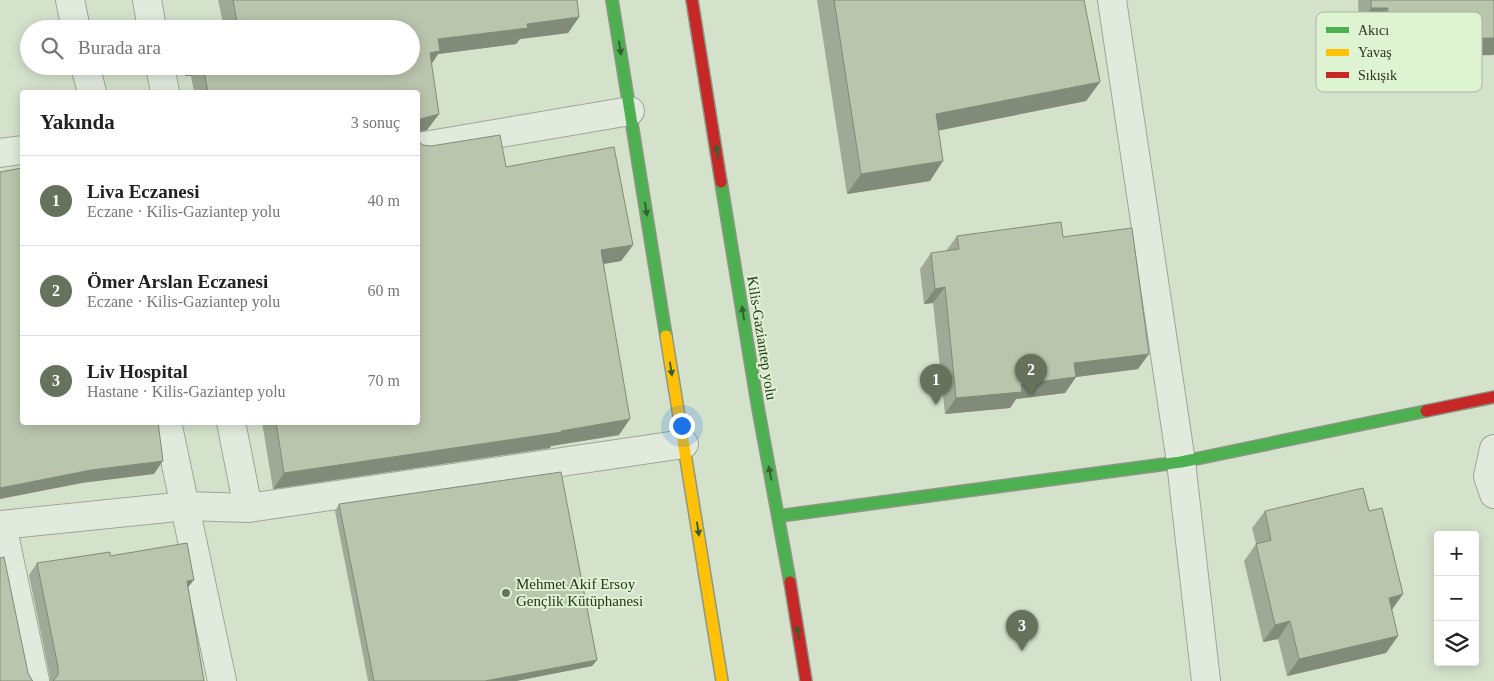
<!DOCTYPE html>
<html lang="tr">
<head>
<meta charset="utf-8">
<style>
  :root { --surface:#fff; --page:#f2f2f2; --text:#222; --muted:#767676; --line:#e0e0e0; --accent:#66725b }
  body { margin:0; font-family:Georgia,serif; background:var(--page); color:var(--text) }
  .controls { position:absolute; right:15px; bottom:15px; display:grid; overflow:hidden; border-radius:5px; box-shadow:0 2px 12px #0003 }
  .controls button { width:45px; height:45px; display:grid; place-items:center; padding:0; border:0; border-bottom:1px solid var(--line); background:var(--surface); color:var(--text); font:25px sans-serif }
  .you { position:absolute; left:681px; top:425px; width:18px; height:18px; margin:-12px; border:4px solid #fff; border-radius:50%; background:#1a73e8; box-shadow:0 0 0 8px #1a73e833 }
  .badge { display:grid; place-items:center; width:32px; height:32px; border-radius:50%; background:var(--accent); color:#fff; font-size:16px; font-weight:700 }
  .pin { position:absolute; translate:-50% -41px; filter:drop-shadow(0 1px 2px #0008) }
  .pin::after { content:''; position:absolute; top:26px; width:18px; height:15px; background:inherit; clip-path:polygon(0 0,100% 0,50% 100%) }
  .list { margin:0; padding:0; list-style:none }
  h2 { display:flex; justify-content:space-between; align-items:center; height:65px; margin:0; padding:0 20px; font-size:21px }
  h2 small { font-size:16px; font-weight:400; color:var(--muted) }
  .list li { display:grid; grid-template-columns:32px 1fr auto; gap:15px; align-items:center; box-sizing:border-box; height:90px; padding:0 20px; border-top:1px solid var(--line) }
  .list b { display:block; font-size:19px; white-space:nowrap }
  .list p { margin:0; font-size:16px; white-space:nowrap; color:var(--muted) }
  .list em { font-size:16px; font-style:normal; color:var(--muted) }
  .icon { flex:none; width:28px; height:28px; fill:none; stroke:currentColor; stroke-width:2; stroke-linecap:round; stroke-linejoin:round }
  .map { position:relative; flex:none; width:1494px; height:681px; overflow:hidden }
  .search { position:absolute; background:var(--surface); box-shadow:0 2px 12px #0003; left:20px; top:20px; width:400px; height:55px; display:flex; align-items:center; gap:12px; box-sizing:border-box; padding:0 18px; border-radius:28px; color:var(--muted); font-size:19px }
  .panel { position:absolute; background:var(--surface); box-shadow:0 2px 12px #0003; left:20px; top:90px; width:400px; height:335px; border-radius:5px }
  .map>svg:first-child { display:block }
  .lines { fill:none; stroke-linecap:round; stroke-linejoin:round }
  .street-casing { stroke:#9da796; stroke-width:30 }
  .fast-casing { stroke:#8c9785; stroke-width:14 }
  .slow-casing { stroke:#8c9785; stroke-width:14 }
  .jam-casing { stroke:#8c9785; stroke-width:14 }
  .street { stroke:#e2eade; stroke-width:28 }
  .fast { stroke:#4caf50; stroke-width:11 }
  .slow { stroke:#ffc107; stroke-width:11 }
  .jam { stroke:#c62828; stroke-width:11 }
  .wall { fill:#a0a995 }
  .shaded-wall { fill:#828a79 }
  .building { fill:#bac5ad; stroke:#828a79 }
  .oneway { fill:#376030 }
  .poi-dot { fill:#66725b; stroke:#ddf3d2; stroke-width:2 }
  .labels { text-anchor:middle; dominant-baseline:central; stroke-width:4; stroke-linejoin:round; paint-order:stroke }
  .street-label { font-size:15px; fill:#2b351e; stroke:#ddf3d2 }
  .poi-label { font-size:15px; fill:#2b351e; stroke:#ddf3d2; text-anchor:start }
  .key { fill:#ddf3d2; stroke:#a8ba9c; stroke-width:1 }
  .key-label { font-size:14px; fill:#2b351e }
</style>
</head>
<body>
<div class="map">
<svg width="1494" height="681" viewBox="0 0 1494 681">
  <rect width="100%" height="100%" fill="#d4e2cc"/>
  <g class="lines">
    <!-- street casing -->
    <g class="street-casing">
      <g id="street">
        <path d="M70 0 76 29"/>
        <path d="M147 0 152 29"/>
        <path d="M1112 0 1181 462 1206 681"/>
        <path d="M85 66 92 92"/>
        <path d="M160 66 165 92"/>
        <path d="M418 147 630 111"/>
        <path d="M0 153 22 150"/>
        <path d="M167 422 222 681"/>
        <path d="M231 422 248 508"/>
        <path d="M1494 449 1488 476 1494 494"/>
        <path d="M0 525 186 506 248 508 684 444"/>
        <path d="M2 525 35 681"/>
      </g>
    </g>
    <!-- fast casing -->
    <g class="fast-casing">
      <g id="fast">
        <path d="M612 0 666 336"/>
        <path d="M721 182 758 408 790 582"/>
        <path d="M779 516 1181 462 1426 411"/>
      </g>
    </g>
    <!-- slow casing -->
    <g class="slow-casing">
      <path id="slow" d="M666 336 722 681"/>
    </g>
    <!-- jam casing -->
    <g class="jam-casing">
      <g id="jam">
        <path d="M692 0 721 182"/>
        <path d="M1426 411 1494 397"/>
        <path d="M790 582 806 681"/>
      </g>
    </g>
    <!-- street -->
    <use href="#street" class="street"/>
    <!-- fast -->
    <use href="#fast" class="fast"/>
    <!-- slow -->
    <use href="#slow" class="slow"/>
    <!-- jam -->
    <use href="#jam" class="jam"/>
  </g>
  <!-- wall -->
  <g class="wall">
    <path d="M218 0H577L579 17 568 33 520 39 516 44 438 54 431 64 439 114 427 130 418 132V92H194L191 76H185L184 66H411V29H195L224 28Z"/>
    <path d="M817 0H1084L1100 82 1086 101 938 130 930 181 847 194Z"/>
    <path d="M1358 0H1494V54L1493 55 1388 57V50H1376V25H1359Z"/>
    <path d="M423 145 506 167 633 245 621 261 604 264 619 435 551 446 550 448 273 489 262 422H418Z"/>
    <path d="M957 236 1063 237 1138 369 1076 377 1065 393 1016 399 1010 408 945 414 933 303 924 304 920 269 931 253 946 251Z"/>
    <path d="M339 504 597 660 592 666 516 681H368L335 511Z"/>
    <path d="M1265 511 1403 594 1392 610 1398 636 1386 653 1287 676 1278 639 1263 642 1244 561 1256 544 1252 528Z"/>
    <path d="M110 556 188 588 204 681H50V678L29 575 37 563Z"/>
  </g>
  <!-- shaded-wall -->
  <g class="shaded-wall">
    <path d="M1371 8H1388L1376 25H1359Z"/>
    <path d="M579 17 568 33 520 39 516 44 438 54 429 68 418 69 438 39 527 24Z"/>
    <path d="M1388 33H1400L1388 50H1376Z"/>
    <path d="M1494 38V54L1493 55 1388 57 1400 39Z"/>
    <path d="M192 66H198L191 76H185Z"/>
    <path d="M1100 82 1086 101 922 134 936 114Z"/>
    <path d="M439 114 427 130 418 132V122L420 119Z"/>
    <path d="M943 161 930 181 847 194 861 174Z"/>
    <path d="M633 245 621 261 590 266 601 250Z"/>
    <path d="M945 287 933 303 924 304 935 289Z"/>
    <path d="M1149 354 1138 369 1076 377 1065 393 1016 399 1010 408 945 414 956 398 1021 384 1074 363Z"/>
    <path d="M630 419 619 435 551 446 550 448 273 489 284 473 561 431Z"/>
    <path d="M163 461 154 474 82 483 0 499V488L91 470Z"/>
    <path d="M194 580 185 591 187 581Z"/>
    <path d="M1403 594 1390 612 1389 598Z"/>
    <path d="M1290 621 1278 639 1263 642 1275 625Z"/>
    <path d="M1398 636 1386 653 1287 676 1299 659Z"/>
    <path d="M597 660 592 666 516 681H485Z"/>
  </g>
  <!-- building -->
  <g class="building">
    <path d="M233 0H577L579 17 527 24 528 28 438 39 440 51 430 53 439 114 420 119 418 122V92H208L203 66H411V29H195L238 27Z"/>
    <path d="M834 0H1084L1100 82 936 114 943 161 861 174Z"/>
    <path d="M1371 0H1494V38L1400 39V33H1388V8H1371Z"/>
    <path d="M500 135 506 167 614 147 633 245 601 250 630 419 561 431 562 432 284 473 276 422H418V141L423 145 431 146Z"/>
    <path d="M22 168V422H158L163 461 91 470 0 488V172Z"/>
    <path d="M1061 222 1063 237 1132 228 1149 354 1074 363 1076 377 1021 384 1022 392 956 398 945 287 935 289 931 253 959 249 957 236Z"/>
    <path d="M561 472 597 660 485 681H374L339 504Z"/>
    <path d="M1363 488 1369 511 1382 508 1403 594 1389 598 1398 636 1299 659 1290 621 1275 625 1256 544 1271 540 1265 511Z"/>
    <path d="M187 543 194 580 187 581 204 681H53L58 675V667L37 563 110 552V556Z"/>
    <path d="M4 557 28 673 32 680 33 681H0V558Z"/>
  </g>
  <!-- one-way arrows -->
  <defs><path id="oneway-solid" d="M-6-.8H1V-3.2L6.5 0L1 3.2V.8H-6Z" transform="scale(1.25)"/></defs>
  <g class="oneway">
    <use href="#oneway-solid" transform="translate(620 48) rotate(81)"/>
    <use href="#oneway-solid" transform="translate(717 152) rotate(-99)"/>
    <use href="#oneway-solid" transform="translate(646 209) rotate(81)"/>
    <use href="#oneway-solid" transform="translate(743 313) rotate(-99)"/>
    <use href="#oneway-solid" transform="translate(671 369) rotate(81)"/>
    <use href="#oneway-solid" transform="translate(770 473) rotate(-101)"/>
    <use href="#oneway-solid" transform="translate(698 529) rotate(81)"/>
    <use href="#oneway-solid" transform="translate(798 633) rotate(-99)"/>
  </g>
  <!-- markers -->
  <circle class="poi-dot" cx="506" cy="593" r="5"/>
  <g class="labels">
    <!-- street labels -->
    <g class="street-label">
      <text transform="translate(762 338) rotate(81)">Kilis-Gaziantep yolu</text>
    </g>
    <!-- poi labels -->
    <g class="poi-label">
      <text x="516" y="584">Mehmet Akif Ersoy<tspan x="516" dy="17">Gençlik Kütüphanesi</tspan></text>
    </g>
  </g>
  <!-- legend -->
  <rect x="1316" y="12" width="166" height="80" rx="8" class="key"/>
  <rect x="1326" y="27" width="23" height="6" fill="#4caf50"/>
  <rect x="1326" y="49" width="23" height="7" fill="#ffc107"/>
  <rect x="1326" y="72" width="23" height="6" fill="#c62828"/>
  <g class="key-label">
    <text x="1358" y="35">Akıcı</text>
    <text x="1358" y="57">Yavaş</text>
    <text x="1358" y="80">Sıkışık</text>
  </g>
</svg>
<div class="controls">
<button>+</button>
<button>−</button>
<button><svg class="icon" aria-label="layers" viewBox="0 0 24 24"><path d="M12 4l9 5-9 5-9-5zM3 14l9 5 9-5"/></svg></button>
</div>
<div class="you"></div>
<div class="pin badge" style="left:936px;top:405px">1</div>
<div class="pin badge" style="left:1031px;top:395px">2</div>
<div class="pin badge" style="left:1022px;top:651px">3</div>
<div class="search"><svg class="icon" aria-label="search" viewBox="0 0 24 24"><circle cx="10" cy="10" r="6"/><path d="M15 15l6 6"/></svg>Burada ara</div>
<section class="panel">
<h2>Yakında<small>3 sonuç</small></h2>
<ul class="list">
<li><span class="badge">1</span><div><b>Liva Eczanesi</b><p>Eczane · Kilis-Gaziantep yolu</p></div><em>40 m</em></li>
<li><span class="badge">2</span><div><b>Ömer Arslan Eczanesi</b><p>Eczane · Kilis-Gaziantep yolu</p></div><em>60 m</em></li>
<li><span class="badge">3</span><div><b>Liv Hospital</b><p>Hastane · Kilis-Gaziantep yolu</p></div><em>70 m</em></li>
</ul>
</section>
</div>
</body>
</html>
